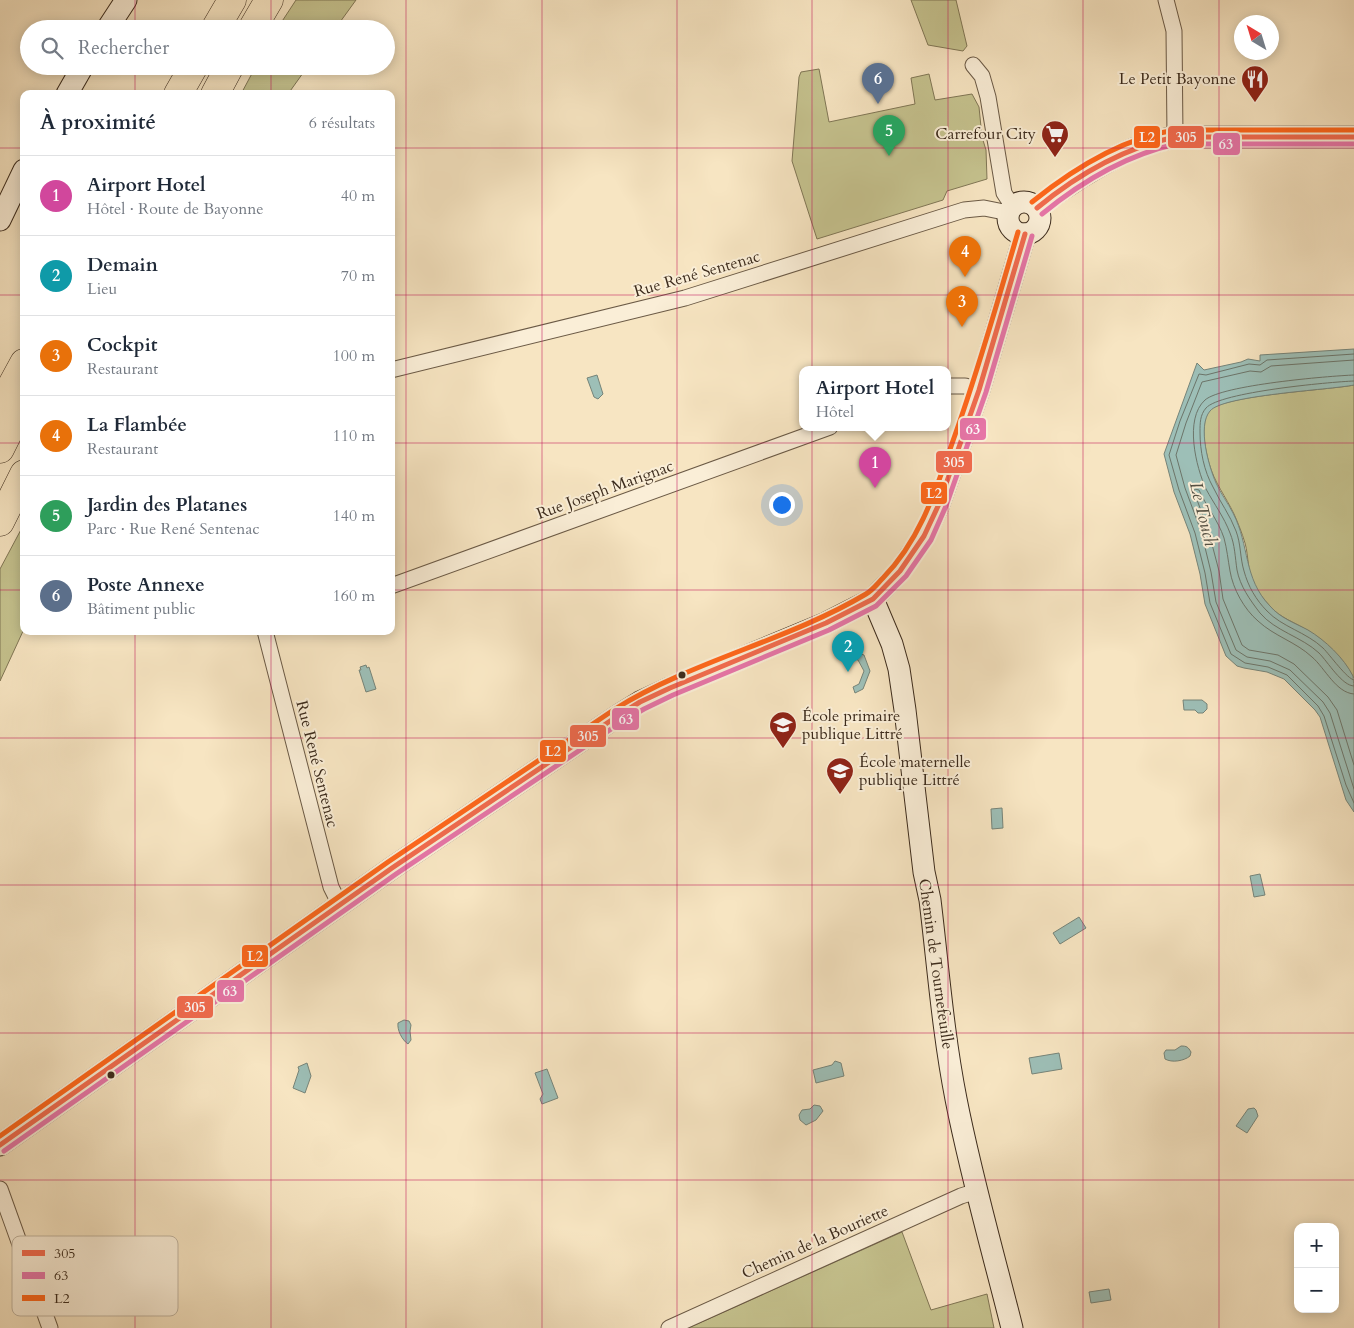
<!DOCTYPE html>
<html lang="fr">
<head>
<meta charset="utf-8">
<style>
  :root { --surface:#fff; --page:#f6f6f7; --text:#1f2937; --muted:#747a83; --line:#e0e1e3; --accent:#7c3aed }
  body { margin:0; font-family:Cardo,serif; background:var(--page); color:var(--text) }
  .controls { position:absolute; right:15px; bottom:15px; display:grid; overflow:hidden; border-radius:10px; box-shadow:0 2px 12px #0003 }
  .controls button { width:45px; height:45px; display:grid; place-items:center; padding:0; border:0; border-bottom:1px solid var(--line); background:var(--surface); color:var(--text); font:25px sans-serif }
  .compass { position:absolute; left:1234px; top:15px; width:45px; height:45px; border-radius:50%; background:var(--surface); box-shadow:0 2px 12px #0003; rotate:322deg }
  .you { position:absolute; left:781px; top:504px; width:18px; height:18px; margin:-12px; border:4px solid #fff; border-radius:50%; background:#1a73e8; box-shadow:0 0 0 8px #1a73e833 }
  .badge { display:grid; place-items:center; width:32px; height:32px; border-radius:50%; background:var(--accent); color:#fff; font-size:16px; font-weight:700 }
  .pin { position:absolute; translate:-50% -41px; filter:drop-shadow(0 1px 2px #0008) }
  .pin::after { content:''; position:absolute; top:26px; width:18px; height:15px; background:inherit; clip-path:polygon(0 0,100% 0,50% 100%) }
  .popup { position:absolute; left:799px; top:366px; width:152px; height:65px; box-sizing:border-box; display:grid; place-content:center; border-radius:10px; background:var(--surface); filter:drop-shadow(0 1px 4px #0005); font-size:16px; white-space:nowrap; color:var(--muted) }
  .popup b { font-size:19px; color:var(--text) }
  .popup::after { content:''; position:absolute; left:50%; top:100%; margin-left:-10px; border:10px solid transparent; border-top-color:var(--surface) }
  .list { margin:0; padding:0; list-style:none }
  h2 { display:flex; justify-content:space-between; align-items:center; height:65px; margin:0; padding:0 20px; font-size:21px }
  h2 small { font-size:16px; font-weight:400; color:var(--muted) }
  .list li { display:grid; grid-template-columns:32px 1fr auto; gap:15px; align-items:center; box-sizing:border-box; height:80px; padding:0 20px; border-top:1px solid var(--line) }
  .list b { display:block; font-size:19px; white-space:nowrap }
  .list p { margin:0; font-size:16px; white-space:nowrap; color:var(--muted) }
  .list em { font-size:16px; font-style:normal; color:var(--muted) }
  .icon { flex:none; width:28px; height:28px; fill:none; stroke:currentColor; stroke-width:2; stroke-linecap:round; stroke-linejoin:round }
  .map { position:relative; flex:none; width:1354px; height:1328px; overflow:hidden }
  .search { position:absolute; background:var(--surface); box-shadow:0 2px 12px #0003; left:20px; top:20px; width:375px; height:55px; display:flex; align-items:center; gap:12px; box-sizing:border-box; padding:0 18px; border-radius:28px; color:var(--muted); font-size:19px }
  .panel { position:absolute; background:var(--surface); box-shadow:0 2px 12px #0003; left:20px; top:90px; width:375px; height:545px; border-radius:10px }
  .map>svg:first-child { display:block }
  .green { fill:#c5c28e; stroke:#807655 }
  .water { fill:#9dbfb7; stroke:#768479 }
  .lines { fill:none; stroke-linecap:round; stroke-linejoin:round }
  .shore { stroke:#6c756a; stroke-width:1 }
  .street-casing { stroke:#6b5a46; stroke-width:17 }
  .secondary-casing { stroke:#3c2b1c; stroke-width:23 }
  .highway-casing { stroke:#3c2b1c; stroke-width:29 }
  .street { stroke:#faeed7; stroke-width:15 }
  .secondary { stroke:#faeed7; stroke-width:21 }
  .highway { stroke:#f7e5c2; stroke-width:28 }
  .bus-1-casing { stroke:#faeed7; stroke-width:9 }
  .bus-2-casing { stroke:#faeed7; stroke-width:9 }
  .bus-3-casing { stroke:#faeed7; stroke-width:9 }
  .bus-1 { stroke:#f26b4e; stroke-width:5 }
  .bus-2 { stroke:#e675a7; stroke-width:5 }
  .bus-3 { stroke:#ff671b; stroke-width:5 }
  .grid { fill:none; stroke:#c2185b; stroke-width:1; stroke-opacity:0.55 }
  .bus-dot { fill:#3c2b1c; stroke:#faeed7; stroke-width:2 }
  .labels { text-anchor:middle; dominant-baseline:central; stroke-width:4; stroke-linejoin:round; paint-order:stroke }
  .poi-label { font-size:16px; fill:#3c2b1c; stroke:#faeed7; text-anchor:end }
  .street-label { font-size:16px; fill:#3c2b1c; stroke:#faeed7 }
  .water-label { font-size:18px; font-style:italic; fill:#545043; stroke:#faeed7 }
  .key { fill:#faeed7; stroke:#c1b49f; stroke-width:1 }
  .key-label { font-size:14px; fill:#3c2b1c }
  .line-badge { stroke:#faeed7; stroke-width:2 }
  .badge-label { font-size:14px; text-anchor:middle; font-weight:bold; fill:#fff }
</style>
</head>
<body>
<div class="map">
<svg width="1354" height="1328" viewBox="0 0 1354 1328">
  <rect width="100%" height="100%" fill="#f7e5c2"/>
  <filter id="stains"><feTurbulence type="fractalNoise" baseFrequency=".004" numOctaves="4"/><feColorMatrix values="0 0 0 0 .2 0 0 0 0 .09 0 0 0 0 .02 0 0 0 .5 -.17"/></filter>
  <radialGradient id="worn" r=".72"><stop offset=".6" stop-color="#630" stop-opacity="0"/><stop offset="1" stop-color="#630" stop-opacity=".3"/></radialGradient>
  <!-- green -->
  <g class="green">
    <path d="M296 0H356L335 29H277Z"/>
    <path d="M911 0H956L967 46 963 51 928 45Z"/>
    <path d="M256 66H308L288 94H241Z"/>
    <path d="M819 69 829 122 915 104 911 78 929 74 935 100 972 94 979 107 982 137 986 150 987 179 947 191 943 200 817 239 792 161 799 77 801 72Z"/>
    <path d="M1354 385V678C1343 660 1328 644 1310 632 1297 623 1279 618 1269 605 1264 600 1259 593 1255 587 1247 573 1249 557 1245 543 1242 533 1238 523 1234 514 1226 497 1214 482 1209 463 1205 449 1200 424 1209 411 1222 395 1329 390 1354 385Z"/>
    <path d="M24 524V629L0 681V569Z"/>
    <path d="M902 1232 931 1310 987 1294 994 1328H688Z"/>
  </g>
  <!-- water -->
  <g class="water">
    <path d="M1354 349V385C1329 390 1223 395 1210 411 1197 426 1209 467 1216 483 1221 494 1228 503 1233 513 1250 546 1243 578 1270 606 1280 618 1295 623 1308 630 1325 640 1344 658 1353 676 1354 685 1354 700 1354 710 1354 744 1354 778 1354 812L1346 800 1320 717 1315 710 1284 679 1267 672 1244 668 1237 666 1226 656 1205 604 1200 574 1190 534 1174 492 1164 454 1197 363 1204 370 1241 362 1248 359 1260 361V355Z"/>
    <path d="M597 375 603 394 598 399 594 397 587 378Z"/>
    <path d="M846 649 864 655 870 671 863 689 855 693 853 687 859 684 864 671 858 660 846 655 840 658 838 652Z"/>
    <path d="M366 665 367 668 369 667 376 689 366 692 359 670H361L360 667Z"/>
    <path d="M1183 700H1202L1207 704V709L1203 713H1198L1195 710H1184Z"/>
    <path d="M1002 808 1003 828 992 829 991 809Z"/>
    <path d="M1260 874 1265 895 1254 897 1250 876Z"/>
    <path d="M1079 917 1086 928 1060 944 1053 933Z"/>
    <path d="M404 1020 409 1021 411 1025 410 1031 411 1040 408 1044C402 1040 397 1030 398 1023Z"/>
    <path d="M1181 1046C1187 1046 1188 1047 1191 1052L1190 1056C1184 1061 1172 1063 1165 1059L1164 1053 1166 1050H1175Z"/>
    <path d="M1059 1053 1062 1069 1032 1074 1029 1058Z"/>
    <path d="M835 1061 841 1063 844 1076 816 1083 813 1070 832 1065Z"/>
    <path d="M307 1063 311 1076 305 1093 293 1088 299 1070 298 1067Z"/>
    <path d="M547 1069 558 1098 542 1104 540 1099 543 1094 535 1073Z"/>
    <path d="M814 1105 820 1106 823 1111 816 1120 806 1125 800 1120 799 1115 802 1110 810 1109Z"/>
    <path d="M1254 1108 1256 1110 1258 1116 1247 1133 1236 1126 1248 1109Z"/>
    <path d="M152 1269 162 1296 149 1301 138 1274Z"/>
    <path d="M1109 1289 1111 1300 1091 1303 1089 1292Z"/>
  </g>
  <g class="lines">
    <!-- shore -->
    <g class="shore">
      <path d="M1354 354 1267 360 1260 365 1249 364 1206 375 1199 374 1180 421 1169 455 1179 490 1195 533 1205 573 1210 603 1231 654 1245 663 1268 667 1287 675 1318 706 1324 716 1346 785 1354 803"/>
      <path d="M1354 360 1271 366 1261 372 1250 371 1202 382 1186 423 1176 455 1185 488 1201 531 1211 572 1216 602 1236 650 1247 657 1270 661 1290 670 1323 702 1330 713 1354 789"/>
      <path d="M1354 375C1328 376 1222 385 1205 400 1184 419 1196 467 1206 489 1214 504 1224 517 1230 533 1235 545 1235 557 1237 570 1240 586 1250 600 1260 613 1275 631 1302 637 1319 653 1328 662 1342 686 1354 686"/>
      <path d="M1354 381C1329 382 1220 392 1206 408 1200 415 1200 423 1200 432 1200 451 1204 471 1213 487 1220 502 1230 515 1236 531 1241 544 1240 558 1244 571 1248 586 1256 600 1267 611 1282 627 1306 632 1323 648 1330 655 1347 679 1354 680"/>
      <path d="M1354 694C1336 693 1325 668 1312 657 1296 642 1274 636 1258 621 1244 609 1233 589 1230 571 1228 560 1227 549 1224 538 1218 520 1206 506 1199 490L1195 489 1194 492 1208 529 1219 571 1223 599 1242 645 1249 650 1278 655 1294 664 1328 697 1337 710 1354 765"/>
    </g>
    <!-- street casing -->
    <g class="street-casing">
      <g id="street">
        <path d="M1166 0 1174 31 1175 137"/>
        <path d="M973 65 982 76 988 97 1004 193 1013 207"/>
        <path d="M391 370 685 298 964 210 984 208 1009 213"/>
        <path d="M948 386H965L979 390"/>
        <path d="M391 586 830 427"/>
        <path d="M265 631 331 887 340 905"/>
        <path d="M0 1189 50 1328"/>
        <path d="M669 1328 961 1196 977 1191"/>
      </g>
    </g>
    <!-- secondary casing -->
    <g class="secondary-casing">
      <g id="secondary">
        <path d="M107 29 126 0"/>
        <path d="M67 94 83 66"/>
        <circle cx="1024" cy="218" r="16"/>
        <path d="M1037 208C1051 196 1066 187 1081 177 1113 157 1138 144 1175 137H1354"/>
        <path d="M0 220 24 170"/>
        <path d="M873 599 892 644 899 669 905 710 924 872 930 900C938 966 943 1033 956 1099 971 1176 993 1252 1012 1328"/>
        <path d="M0 1145 392 868 619 715 640 702 670 688 826 623 873 599 900 571 924 536 939 504 979 390 1025 234"/>
      </g>
    </g>
    <!-- highway casing -->
    <g class="highway-casing">
      <g id="highway">
        <path d="M215 29 232 0"/>
        <path d="M252 29 269 0"/>
        <path d="M178 94 194 66"/>
        <path d="M215 94 230 66"/>
        <path d="M0 407 24 363"/>
        <path d="M0 449 24 401"/>
        <path d="M0 522 24 474"/>
      </g>
    </g>
    <!-- street -->
    <use href="#street" class="street"/>
    <!-- secondary -->
    <use href="#secondary" class="secondary"/>
    <!-- highway -->
    <use href="#highway" class="highway"/>
    <!-- bus-1 casing -->
    <g class="bus-1-casing">
      <g id="bus-1">
        <path d="M1037 208C1077 175 1124 148 1175 137H1354"/>
        <path d="M0 1145 392 868 619 715 640 702 670 688 826 623 873 599 900 571 924 536 939 504 979 390 1025 234"/>
      </g>
    </g>
    <!-- bus-2 casing -->
    <g class="bus-2-casing">
      <g id="bus-2">
        <path d="M1042 214C1081 182 1126 155 1176 144H1354"/>
        <path d="M4 1151 396 874 623 721 644 709 673 695 829 630 876 606 906 576 931 540 946 506 986 392 1032 236"/>
      </g>
    </g>
    <!-- bus-3 casing -->
    <g class="bus-3-casing">
      <g id="bus-3">
        <path d="M1032 202C1073 169 1123 138 1175 130H1354"/>
        <path d="M0 1136 388 862 615 709C694 660 787 641 866 594 873 590 878 583 883 578 922 538 937 486 955 435 979 368 998 300 1018 232"/>
      </g>
    </g>
    <!-- bus-1 -->
    <use href="#bus-1" class="bus-1"/>
    <!-- bus-2 -->
    <use href="#bus-2" class="bus-2"/>
    <!-- bus-3 -->
    <use href="#bus-3" class="bus-3"/>
  </g>
  <!-- grid -->
  <path class="grid" d="M135 0V29M271 0V29M406 0V1328M542 0V1328M677 0V1328M812 0V1328M948 0V1328M1083 0V1328M1219 0V1328M135 66V94M271 66V94M0 148H24M391 148H1354M0 295H24M391 295H1354M0 443H24M391 443H1354M0 590H24M391 590H1354M135 631V1328M271 631V1328M0 738H1354M0 885H1354M0 1033H1354M0 1180H1354"/>
  <!-- icons -->
  <defs>
    <g id="restaurant-pin" transform="scale(1.4375)"><path d="M0 17L-7.5 6A9.5 9.5 0 1 1 7.5 6Z" fill="#8f2418" stroke="#faeed7"/><path d="M-5-6h1v4h1v-4h1v4h1v-4h1v5L-1.5 .5V6h-2V.5L-5-1ZM5-6V6H3V1.5H1.5Q1.5-4 5-6Z" fill="#fff"/></g>
    <g id="supermarket-pin" transform="scale(1.4375)"><path d="M0 17L-7.5 6A9.5 9.5 0 1 1 7.5 6Z" fill="#8f2418" stroke="#faeed7"/><path d="M-6-5.5h2.5l.6 2H6L4.5 2H-2.5L-4.4-4H-6ZM-1.5 3.2a1.3 1.3 0 1 0 .1 0ZM3 3.2a1.3 1.3 0 1 0 .1 0Z" fill="#fff"/></g>
    <g id="school-pin" transform="scale(1.4375)"><path d="M0 17L-7.5 6A9.5 9.5 0 1 1 7.5 6Z" fill="#8f2418" stroke="#faeed7"/><path d="M0-5L7-2L0 1L-7-2ZM-4 1L0 2.5L4 1V4Q0 6-4 4Z" fill="#fff"/></g>
  </defs>
  <g fill-rule="evenodd">
    <use href="#restaurant-pin" x="1255" y="79"/>
    <use href="#supermarket-pin" x="1055" y="134"/>
    <use href="#school-pin" x="783" y="725"/>
    <use href="#school-pin" x="840" y="771"/>
  </g>
  <!-- markers -->
  <g class="bus-dot">
    <circle cx="682" cy="675" r="4.5"/>
    <circle cx="111" cy="1075" r="4.5"/>
  </g>
  <g class="labels">
    <!-- poi labels -->
    <g class="poi-label">
      <text x="1236" y="79">Le Petit Bayonne</text>
      <text x="1036" y="134">Carrefour City</text>
      <text x="802" y="716" text-anchor="start">École primaire<tspan x="802" dy="18">publique Littré</tspan></text>
      <text x="859" y="762" text-anchor="start">École maternelle<tspan x="859" dy="18">publique Littré</tspan></text>
    </g>
    <!-- street labels -->
    <g class="street-label">
      <text transform="translate(697 274) rotate(-16)">Rue René Sentenac</text>
      <text transform="translate(605 490) rotate(-20)">Rue Joseph Marignac</text>
      <text transform="translate(317 764) rotate(76)">Rue René Sentenac</text>
      <text transform="translate(936 964) rotate(82)">Chemin de Tournefeuille</text>
      <text transform="translate(815 1242) rotate(-24)">Chemin de la Bouriette</text>
    </g>
    <!-- water labels -->
    <g class="water-label">
      <text transform="translate(1203 514) rotate(76)">Le Touch</text>
    </g>
  </g>
  <!-- legend -->
  <rect x="12" y="1236" width="166" height="80" rx="8" class="key"/>
  <rect x="22" y="1250" width="23" height="6" fill="#f26b4e"/>
  <rect x="22" y="1272" width="23" height="7" fill="#e675a7"/>
  <rect x="22" y="1295" width="23" height="6" fill="#ff671b"/>
  <g class="key-label">
    <text x="54" y="1258">305</text>
    <text x="54" y="1280">63</text>
    <text x="54" y="1303">L2</text>
  </g>
  <g class="line-badge">
    <rect x="1133" y="125" width="28" height="24" rx="5" fill="#ff671b"/>
    <rect x="1167" y="125" width="38" height="24" rx="5" fill="#f26b4e"/>
    <rect x="1212" y="132" width="29" height="24" rx="5" fill="#e675a7"/>
    <rect x="959" y="417" width="28" height="24" rx="5" fill="#e675a7"/>
    <rect x="935" y="450" width="38" height="24" rx="5" fill="#f26b4e"/>
    <rect x="920" y="481" width="28" height="24" rx="5" fill="#ff671b"/>
    <rect x="611" y="707" width="29" height="24" rx="5" fill="#e675a7"/>
    <rect x="569" y="724" width="38" height="24" rx="5" fill="#f26b4e"/>
    <rect x="539" y="739" width="28" height="24" rx="5" fill="#ff671b"/>
    <rect x="241" y="944" width="28" height="24" rx="5" fill="#ff671b"/>
    <rect x="216" y="979" width="29" height="24" rx="5" fill="#e675a7"/>
    <rect x="176" y="995" width="38" height="24" rx="5" fill="#f26b4e"/>
  </g>
  <g class="badge-label">
    <text x="1147" y="142">L2</text>
    <text x="1186" y="142">305</text>
    <text x="1226" y="149">63</text>
    <text x="973" y="434">63</text>
    <text x="954" y="467">305</text>
    <text x="934" y="498">L2</text>
    <text x="626" y="724">63</text>
    <text x="588" y="741">305</text>
    <text x="553" y="756">L2</text>
    <text x="255" y="961">L2</text>
    <text x="230" y="996">63</text>
    <text x="195" y="1012">305</text>
  </g>
  <rect width="100%" height="100%" filter="url(#stains)"/>
  <rect width="100%" height="100%" fill="url(#worn)"/>
</svg>
<div class="controls">
<button>+</button>
<button>−</button>
</div>
<svg class="compass" viewBox="-18 -18 36 36"><path d="M0-13l5 13h-10z" fill="#e53935"/><path d="M0 13l5-13h-10z" fill="#747a83"/></svg>
<div class="you"></div>
<div class="pin badge" style="left:875px;top:488px;background:#d1479c">1</div>
<div class="popup"><b>Airport Hotel</b>Hôtel</div>
<div class="pin badge" style="left:848px;top:672px;background:#0f9aa8">2</div>
<div class="pin badge" style="left:962px;top:327px;background:#e8710a">3</div>
<div class="pin badge" style="left:965px;top:277px;background:#e8710a">4</div>
<div class="pin badge" style="left:889px;top:156px;background:#2e9e5b">5</div>
<div class="pin badge" style="left:878px;top:104px;background:#5c6f8a">6</div>
<div class="search"><svg class="icon" aria-label="search" viewBox="0 0 24 24"><circle cx="10" cy="10" r="6"/><path d="M15 15l6 6"/></svg>Rechercher</div>
<section class="panel">
<h2>À proximité<small>6 résultats</small></h2>
<ul class="list">
<li><span class="badge" style="background:#d1479c">1</span><div><b>Airport Hotel</b><p>Hôtel · Route de Bayonne</p></div><em>40 m</em></li>
<li><span class="badge" style="background:#0f9aa8">2</span><div><b>Demain</b><p>Lieu</p></div><em>70 m</em></li>
<li><span class="badge" style="background:#e8710a">3</span><div><b>Cockpit</b><p>Restaurant</p></div><em>100 m</em></li>
<li><span class="badge" style="background:#e8710a">4</span><div><b>La Flambée</b><p>Restaurant</p></div><em>110 m</em></li>
<li><span class="badge" style="background:#2e9e5b">5</span><div><b>Jardin des Platanes</b><p>Parc · Rue René Sentenac</p></div><em>140 m</em></li>
<li><span class="badge" style="background:#5c6f8a">6</span><div><b>Poste Annexe</b><p>Bâtiment public</p></div><em>160 m</em></li>
</ul>
</section>
</div>
</body>
</html>
